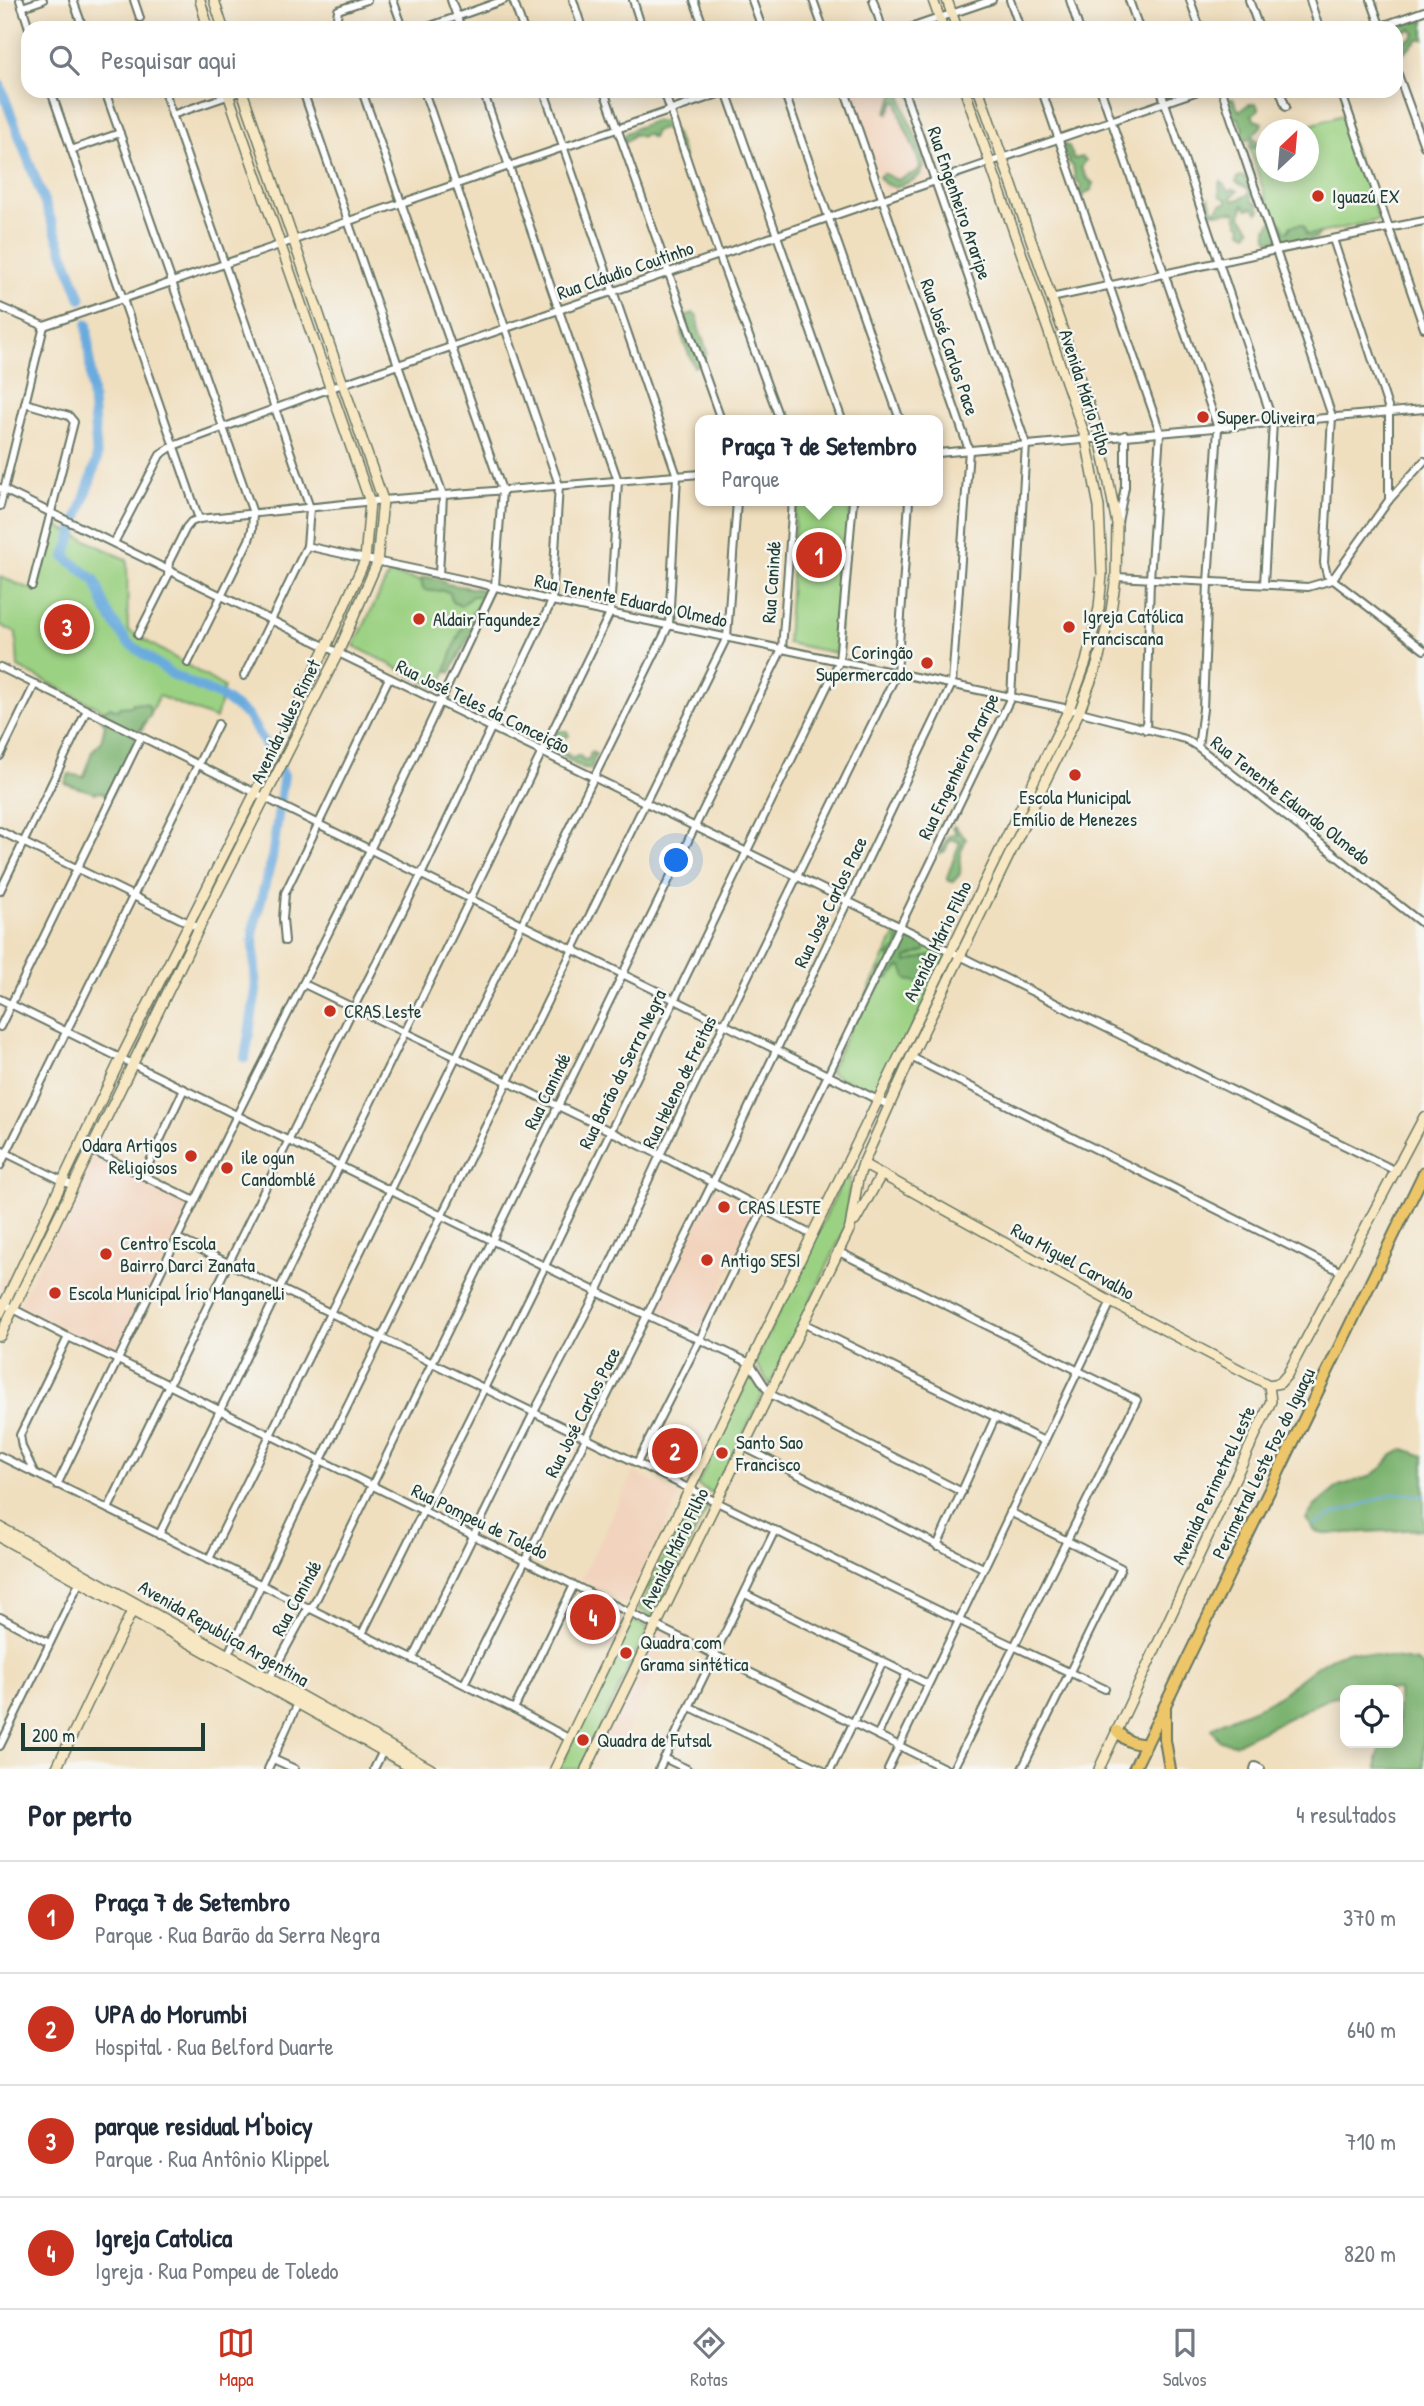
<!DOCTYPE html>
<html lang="pt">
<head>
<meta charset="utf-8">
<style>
  :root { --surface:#fff; --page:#f2f2f3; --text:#1f2937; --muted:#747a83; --line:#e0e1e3; --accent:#c8321e }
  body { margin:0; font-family:"Patrick Hand",sans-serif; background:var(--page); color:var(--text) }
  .controls { position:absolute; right:21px; bottom:21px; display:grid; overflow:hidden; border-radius:14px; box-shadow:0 4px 18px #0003 }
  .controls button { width:63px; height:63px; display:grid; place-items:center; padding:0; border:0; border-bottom:2px solid var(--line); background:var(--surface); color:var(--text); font:35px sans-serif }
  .compass { position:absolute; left:1256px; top:119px; width:63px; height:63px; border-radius:50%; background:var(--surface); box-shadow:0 4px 18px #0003; rotate:26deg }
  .scale { position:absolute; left:21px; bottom:18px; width:184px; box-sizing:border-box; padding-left:7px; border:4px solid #1f3d34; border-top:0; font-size:19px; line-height:24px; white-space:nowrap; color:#1f3d34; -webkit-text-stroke:5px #f6f6f2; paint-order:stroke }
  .you { position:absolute; left:677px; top:861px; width:24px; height:24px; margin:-18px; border:5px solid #fff; border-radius:50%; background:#1a73e8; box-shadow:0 0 0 10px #1a73e833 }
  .badge { display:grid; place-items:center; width:46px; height:46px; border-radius:50%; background:var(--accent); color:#fff; font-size:23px; font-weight:700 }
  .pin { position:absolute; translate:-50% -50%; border:4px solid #fff; box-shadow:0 2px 7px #0006 }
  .popup { position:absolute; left:695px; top:415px; width:248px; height:91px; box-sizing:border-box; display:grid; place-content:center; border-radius:14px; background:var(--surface); filter:drop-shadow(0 2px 5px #0005); font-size:23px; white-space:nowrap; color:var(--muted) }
  .popup b { font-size:26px; color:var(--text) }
  .popup::after { content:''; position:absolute; left:50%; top:100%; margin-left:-14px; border:14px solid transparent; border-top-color:var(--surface) }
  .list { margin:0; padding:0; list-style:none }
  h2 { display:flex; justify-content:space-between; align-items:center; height:91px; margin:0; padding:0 28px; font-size:30px }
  h2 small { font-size:23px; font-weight:400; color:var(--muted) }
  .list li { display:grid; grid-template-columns:46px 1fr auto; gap:21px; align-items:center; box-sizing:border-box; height:112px; padding:0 28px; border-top:2px solid var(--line) }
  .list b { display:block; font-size:26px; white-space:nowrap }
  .list p { margin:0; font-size:23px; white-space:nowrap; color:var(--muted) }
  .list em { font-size:23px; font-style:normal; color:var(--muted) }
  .icon { flex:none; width:38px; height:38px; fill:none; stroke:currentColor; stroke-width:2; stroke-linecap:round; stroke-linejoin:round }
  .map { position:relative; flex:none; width:1424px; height:1769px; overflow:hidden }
  .search { position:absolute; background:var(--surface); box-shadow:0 4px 18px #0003; left:21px; right:21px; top:21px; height:77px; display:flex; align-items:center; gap:18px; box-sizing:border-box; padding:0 24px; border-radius:21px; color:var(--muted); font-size:26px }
  .sheet { height:539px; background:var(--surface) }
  nav { display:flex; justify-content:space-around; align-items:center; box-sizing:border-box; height:98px; border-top:2px solid var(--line); background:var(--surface); font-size:19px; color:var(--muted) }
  nav a { display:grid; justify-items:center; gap:4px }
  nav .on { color:var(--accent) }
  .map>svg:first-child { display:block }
  .built { fill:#f2d4be }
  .green { fill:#9bd182; stroke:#5d875b; stroke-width:2 }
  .forest { fill:#7cb370; stroke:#4e7852; stroke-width:2 }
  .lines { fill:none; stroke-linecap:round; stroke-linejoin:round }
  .stream { stroke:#6babde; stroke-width:2 }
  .river { stroke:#6babde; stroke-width:10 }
  .street-casing { stroke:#687665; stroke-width:10 }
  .secondary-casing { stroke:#687665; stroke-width:12 }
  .highway-casing { stroke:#687665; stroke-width:14 }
  .street { stroke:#fff; stroke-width:6 }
  .secondary { stroke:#f7e8c3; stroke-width:9 }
  .highway { stroke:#ecc669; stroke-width:10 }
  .poi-dot { fill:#c8321e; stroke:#f6f6f2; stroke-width:2.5 }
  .labels { text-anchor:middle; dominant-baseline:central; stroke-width:5; stroke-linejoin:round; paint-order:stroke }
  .poi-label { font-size:19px; fill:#1f3d34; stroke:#f6f6f2; text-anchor:start }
  .street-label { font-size:19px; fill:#1f3d34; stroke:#f6f6f2 }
</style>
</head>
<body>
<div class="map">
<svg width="1424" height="1769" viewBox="0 0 1424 1769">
  <rect width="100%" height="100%" fill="#f6f6f2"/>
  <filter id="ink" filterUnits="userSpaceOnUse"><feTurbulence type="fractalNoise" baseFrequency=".0143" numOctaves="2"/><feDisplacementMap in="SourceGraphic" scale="14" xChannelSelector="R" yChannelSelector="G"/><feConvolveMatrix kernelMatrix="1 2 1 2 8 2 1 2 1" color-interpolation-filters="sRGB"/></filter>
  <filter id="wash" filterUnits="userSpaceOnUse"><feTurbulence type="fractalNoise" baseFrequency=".00686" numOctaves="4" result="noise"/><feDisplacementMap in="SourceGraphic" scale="28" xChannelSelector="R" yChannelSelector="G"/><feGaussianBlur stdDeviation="1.57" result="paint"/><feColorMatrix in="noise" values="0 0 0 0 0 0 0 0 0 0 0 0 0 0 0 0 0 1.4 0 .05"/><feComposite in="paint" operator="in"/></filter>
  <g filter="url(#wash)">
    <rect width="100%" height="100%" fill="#f0dfbf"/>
    <!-- built -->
    <g class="built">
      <path d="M848 91H902L932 177 884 194Z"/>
      <path d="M94 1156 192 1203 117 1355 19 1305Z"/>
      <path d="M713 1189 759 1210 700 1331 655 1310Z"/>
      <path d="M633 1472 680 1495 626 1604 580 1581Z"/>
      <path d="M657 1627 673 1633 621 1744 605 1736Z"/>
    </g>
    <!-- green -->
    <g class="green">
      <path d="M1342 115 1379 220 1280 242 1249 145 1266 140V172H1308V130L1298 129Z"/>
      <path d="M796 501H851L836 653 787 643Z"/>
      <path d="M55 525 127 560 128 630 224 687 216 719 159 696 142 730 18 667 16 633 0 625V577L36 591Z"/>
      <path d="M389 574 484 593 438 689 354 646Z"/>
      <path d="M898 929 949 954 878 1096 829 1072Z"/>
      <path d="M845 1176 850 1178 846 1227 770 1385 755 1362Z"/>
      <path d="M751 1374 763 1394 714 1494 697 1485Z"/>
      <path d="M692 1496 709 1504 653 1617 638 1609Z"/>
      <path d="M632 1620 648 1628 580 1769H559Z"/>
    </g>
    <!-- forest -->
    <g class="forest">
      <path d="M1424 20V39H1418L1402 54 1396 55 1397 43 1411 38 1415 34 1411 29 1396 35V28L1391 27Z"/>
      <path d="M894 91H900C903 99 905 113 908 119 915 133 920 147 925 163 923 179 908 183 894 187L885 184 879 177 883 173 897 180 917 172 920 167C916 145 899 125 898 102H894L888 114 886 112 894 96Z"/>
      <path d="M1228 99H1233L1239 111 1249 104H1256L1259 109 1252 115 1255 120 1262 123V125L1252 136 1258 142 1255 148H1253L1251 140H1242L1239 134 1244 129 1240 124 1239 118H1233Z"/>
      <path d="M654 121H665L676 134 684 157 680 161 675 158 670 133 665 128 655 131 652 138 646 134 641 137 634 134 625 143 624 138 626 133 636 128Z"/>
      <path d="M1064 145 1069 146 1074 159 1082 157 1086 160 1081 168 1087 178 1093 183 1091 190 1085 194 1082 199 1078 191 1082 187 1075 179 1073 166 1068 162 1070 159 1067 158 1063 147Z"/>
      <path d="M1241 176 1246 178 1254 191 1251 201 1258 204 1260 210 1258 213 1253 208 1247 209 1243 205 1241 216 1251 229 1247 234 1241 231 1242 225 1239 224 1235 212 1211 213 1205 209 1204 200 1209 198 1212 208 1216 211 1221 204 1227 203V200L1220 196 1219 183 1221 181 1228 191 1234 189 1238 191 1231 197 1234 201 1248 195 1249 189 1236 182 1238 177Z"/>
      <path d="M1275 220 1282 223 1284 231H1288L1291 226 1300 224 1304 226 1306 235 1320 233 1316 238 1283 247 1277 241H1271L1267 238C1266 228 1267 225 1275 220Z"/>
      <path d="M693 313 698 316C696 333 706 339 707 354L701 358 699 365 694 367C689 350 675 335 686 316Z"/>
      <path d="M425 577 437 578 447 584 490 591 476 624 450 673 446 670C452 654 456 638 465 623 470 613 480 608 482 596H472L461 606 452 602 450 593C440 587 433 595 423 589L421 579Z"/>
      <path d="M133 703 148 704 151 715 144 722 135 739 115 789 110 796 100 792 94 793C86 789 75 788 65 783L69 774 84 777 92 751 101 742 105 724 98 716 110 707 118 710 120 707 131 706Z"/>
      <path d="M567 731 569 736 559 739V748L573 758 579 755 584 760 589 759 591 752 596 754 591 769C583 769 567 762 563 754L558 755 549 750 557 731Z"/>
      <path d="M954 826 966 839 961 851 960 874 953 882 947 880V877L960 842 950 839 945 851 939 854 948 836 957 834 952 828Z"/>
      <path d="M901 936 913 942 920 939 926 941 925 951 907 958V962L935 954 936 969 922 983 907 980 902 967H900L889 978 884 979 880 976 881 971 892 965 893 960 888 956 897 947 898 939Z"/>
      <path d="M1404 1449 1424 1456V1529L1329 1534 1315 1531 1306 1519 1315 1506 1339 1486 1369 1477 1382 1468 1391 1456Z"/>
      <path d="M1352 1651 1417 1662 1424 1668V1769H1377V1758L1383 1743H1398V1690H1345V1695L1331 1697 1235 1744 1220 1741 1211 1729C1229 1715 1251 1712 1270 1701 1299 1685 1318 1656 1352 1651Z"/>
    </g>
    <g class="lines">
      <!-- stream -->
      <path class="stream" d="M1314 1525 1332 1515 1396 1493 1424 1496"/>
      <!-- river -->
      <g class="river">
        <path d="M0 85 81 299"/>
        <path d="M87 324 97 460 65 557 95 580 107 612 127 642 173 675 222 697 248 716 284 775 272 858 253 930 256 991 245 1058"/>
      </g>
    </g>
  </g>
  <g filter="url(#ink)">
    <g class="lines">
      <!-- street casing -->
      <g class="street-casing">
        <g id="street">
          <path d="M20 0 29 28"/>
          <path d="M73 0 83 28"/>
          <path d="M134 0 140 18"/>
          <path d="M393 0 403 28"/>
          <path d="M451 0 461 28"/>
          <path d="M513 0 523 28"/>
          <path d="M573 0 582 28"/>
          <path d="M633 0 642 28"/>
          <path d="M694 0 704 28"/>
          <path d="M752 0 762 28"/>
          <path d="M813 0 823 28"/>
          <path d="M873 0 882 28"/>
          <path d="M1010 0 1020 28"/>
          <path d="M1070 0 1079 28"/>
          <path d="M1129 0 1139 28"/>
          <path d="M1190 0 1200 28"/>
          <path d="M1249 0 1259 28"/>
          <path d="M1310 0 1319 28"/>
          <path d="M1371 0 1381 28"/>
          <path d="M22 7 43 0"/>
          <path d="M340 28 337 17 338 10 367 0"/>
          <path d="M425 28 504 0"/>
          <path d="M910 28 992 0"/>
          <path d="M1376 28 1424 11"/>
          <path d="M1396 69 1424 146"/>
          <path d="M51 91 199 519"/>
          <path d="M105 91 253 513 252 530 249 540 188 663"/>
          <path d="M164 91 310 508 307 546 244 676"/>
          <path d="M303 91 443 495 439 575"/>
          <path d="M604 91 721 420"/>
          <path d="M664 91 719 255 780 420"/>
          <path d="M726 91 842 420"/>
          <path d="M784 91 900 420"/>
          <path d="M1042 91 1160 432 1150 579 1146 730"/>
          <path d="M1101 91 1218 428 1208 582 1203 709 1198 747"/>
          <path d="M1161 91 1273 422 1264 584"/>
          <path d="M1222 91 1332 416 1324 563 1327 575 1424 650"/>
          <path d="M1280 91 1286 107"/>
          <path d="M1341 91 1424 328"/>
          <path d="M172 115 242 91"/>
          <path d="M71 150 120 133"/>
          <path d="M1333 239 1389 410V500"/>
          <path d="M1051 298 1276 250 1424 221"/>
          <path d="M0 307 44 326 727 91"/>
          <path d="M25 403 69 416 74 422 32 586"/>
          <path d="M938 453 1424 409"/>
          <path d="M0 488 952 952 1396 1171"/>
          <path d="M0 506 44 326"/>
          <path d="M1118 522 1125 487V435"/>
          <path d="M114 543 160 455 173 446 331 388 1198 91"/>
          <path d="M307 546C388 565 471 579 552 601L1069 709 1185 739 1198 747 1424 925"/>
          <path d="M1116 577 1308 587 1332 580"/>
          <path d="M1332 580 1389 500 1424 461"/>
          <path d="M138 635 168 576 169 562 186 528 191 522 199 519 383 500 700 474"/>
          <path d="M0 667 888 1105"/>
          <path d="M0 756 35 684"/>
          <path d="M0 831 199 928"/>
          <path d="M0 891 87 710"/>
          <path d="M285 941 283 919 285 893 389 678"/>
          <path d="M304 984 660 1155 812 1235"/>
          <path d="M0 999 597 1292 750 1363 770 1394 962 1492"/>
          <path d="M0 1027 141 737"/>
          <path d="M911 1057 1342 1272"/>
          <path d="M0 1150 73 1186"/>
          <path d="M91 1150 195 1201"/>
          <path d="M0 1166 218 724"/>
          <path d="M143 1176 184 1089"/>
          <path d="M177 1238 958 1620 1105 1689"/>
          <path d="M839 1252 1137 1400 953 1769"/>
          <path d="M0 1302 68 1337 118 1360 946 1769"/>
          <path d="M805 1324 1044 1441"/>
          <path d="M744 1447 983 1568"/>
          <path d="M0 1456 514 1709 570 1739"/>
          <path d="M637 1463 700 1339 1011 697 1026 444 904 91"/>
          <path d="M34 1472 22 1447 20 1435 68 1337"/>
          <path d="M57 1485 237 1115 370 850 495 586 502 490 362 91"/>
          <path d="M108 1509 354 1007 421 875 552 601 559 485 424 91"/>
          <path d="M1010 1512 1121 1568 1022 1769"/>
          <path d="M159 1535 610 613 618 481 483 91"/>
          <path d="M937 1546 995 1418"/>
          <path d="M209 1559 669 625 677 476 544 91"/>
          <path d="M745 1594 928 1684"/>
          <path d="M0 1617 49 1643"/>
          <path d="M362 1634 545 1266 839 662 853 501"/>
          <path d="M227 1656 321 1460 727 637 737 501"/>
          <path d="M413 1659 534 1412 597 1292 660 1155 897 673 909 501"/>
          <path d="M269 1679 305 1613 314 1604 782 649 793 501"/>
          <path d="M464 1684 713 1182 952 684 969 450 845 91"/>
          <path d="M690 1707 821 1769"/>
          <path d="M514 1709 574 1585"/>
          <path d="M878 1734 907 1673"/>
          <path d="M0 1746 80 1581"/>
          <path d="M664 1758 687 1769"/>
          <path d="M273 1759 295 1769"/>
          <path d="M268 1769 299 1701"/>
          <path d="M374 1769 383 1751"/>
          <path d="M659 1769 775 1530"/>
          <path d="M831 1769 883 1661"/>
          <path d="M888 1769 1111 1302"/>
          <path d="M1254 1769 1255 1766 1261 1769"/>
        </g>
      </g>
      <!-- secondary casing -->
      <g class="secondary-casing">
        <g id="secondary">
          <path d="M200 0 208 28"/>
          <path d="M214 0 223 28"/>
          <path d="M933 0 943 28"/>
          <path d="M947 0 957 28"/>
          <path d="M863 1164 1111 1302 1269 1385"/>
          <path d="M855 1221 881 1175"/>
          <path d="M0 1313 121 1058 255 793 326 647 365 560 370 502 227 91"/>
          <path d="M0 1336 199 928 338 653 377 563 383 500 242 91"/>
          <path d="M1269 1385 1280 1383 1287 1375 1424 1117"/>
          <path d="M0 1527 431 1769"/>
          <path d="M0 1537 415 1769"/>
          <path d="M56 1769 134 1607"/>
          <path d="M555 1769 812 1235 1069 709 1086 662 1099 608 1102 575 1099 507 1086 439 965 91"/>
          <path d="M586 1769 850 1228 858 1179 863 1164 911 1057 1079 712 1097 665 1111 611 1116 577 1117 524 1100 437 979 91"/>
          <path d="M1099 1769 1267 1410 1271 1401 1269 1385"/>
        </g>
      </g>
      <!-- highway casing -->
      <g class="highway-casing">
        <g id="highway">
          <path d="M1165 1706V1740L1170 1769"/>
          <path d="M1117 1731C1126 1741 1132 1744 1146 1744"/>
          <path d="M1134 1769 1424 1173"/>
        </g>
      </g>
      <!-- street -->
      <use href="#street" class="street"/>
      <!-- secondary -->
      <use href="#secondary" class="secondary"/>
      <!-- highway -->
      <use href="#highway" class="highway"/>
    </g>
  </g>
  <!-- markers -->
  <g class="poi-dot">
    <circle cx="1318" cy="196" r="7"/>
    <circle cx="1203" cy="417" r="7"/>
    <circle cx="419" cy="619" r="7"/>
    <circle cx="1069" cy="627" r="7"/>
    <circle cx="927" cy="663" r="7"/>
    <circle cx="1075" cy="775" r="7"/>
    <circle cx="330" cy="1011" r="7"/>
    <circle cx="191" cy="1156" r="7"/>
    <circle cx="227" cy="1168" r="7"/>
    <circle cx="724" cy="1207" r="7"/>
    <circle cx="106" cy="1254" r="7"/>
    <circle cx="707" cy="1260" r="7"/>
    <circle cx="55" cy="1293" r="7"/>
    <circle cx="722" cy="1453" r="7"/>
    <circle cx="626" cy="1653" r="7"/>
    <circle cx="583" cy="1740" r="7"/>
  </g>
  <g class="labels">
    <!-- poi labels -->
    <g class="poi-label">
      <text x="1332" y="196">Iguazú EX</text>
      <text x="1217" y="417">Super Oliveira</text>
      <text x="1083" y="616">Igreja Católica<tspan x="1083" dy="22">Franciscana</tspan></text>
      <text x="433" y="619">Aldair Fagundez</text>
      <text x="913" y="652" text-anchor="end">Coringão<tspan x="913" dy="22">Supermercado</tspan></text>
      <text x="1075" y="797" text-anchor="middle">Escola Municipal<tspan x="1075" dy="22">Emílio de Menezes</tspan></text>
      <text x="344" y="1011">CRAS Leste</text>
      <text x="177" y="1145" text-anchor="end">Odara Artigos<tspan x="177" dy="22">Religiosos</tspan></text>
      <text x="241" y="1157">ile ogun<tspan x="241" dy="22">Candomblé</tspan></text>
      <text x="738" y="1207">CRAS LESTE</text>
      <text x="120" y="1243">Centro Escola<tspan x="120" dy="22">Bairro Darci Zanata</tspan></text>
      <text x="721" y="1260">Antigo SESI</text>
      <text x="69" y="1293">Escola Municipal Írio Manganelli</text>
      <text x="736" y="1442">Santo Sao<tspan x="736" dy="22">Francisco</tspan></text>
      <text x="640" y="1642">Quadra com<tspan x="640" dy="22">Grama sintética</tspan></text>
      <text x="597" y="1740">Quadra de Futsal</text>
    </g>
    <!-- street labels -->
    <g class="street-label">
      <text transform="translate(960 203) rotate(71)">Rua Engenheiro Araripe</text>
      <text transform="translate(625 270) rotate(-19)">Rua Cláudio Coutinho</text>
      <text transform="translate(950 347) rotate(71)">Rua José Carlos Pace</text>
      <text transform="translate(1086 392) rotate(72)">Avenida Mário Filho</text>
      <text transform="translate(771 582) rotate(-86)">Rua Canindé</text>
      <text transform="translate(631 600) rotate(12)">Rua Tenente Eduardo Olmedo</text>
      <text transform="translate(483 706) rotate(26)">Rua José Teles da Conceição</text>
      <text transform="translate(285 721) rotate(-64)">Avenida Jules Rimet</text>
      <text transform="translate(958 766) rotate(-64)">Rua Engenheiro Araripe</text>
      <text transform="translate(1291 800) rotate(38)">Rua Tenente Eduardo Olmedo</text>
      <text transform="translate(830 902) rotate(-64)">Rua José Carlos Pace</text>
      <text transform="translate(937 941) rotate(-64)">Avenida Mário Filho</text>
      <text transform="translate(622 1069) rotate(-64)">Rua Barão da Serra Negra</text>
      <text transform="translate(679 1082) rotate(-64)">Rua Heleno de Freitas</text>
      <text transform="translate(547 1091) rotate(-64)">Rua Canindé</text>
      <text transform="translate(1073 1261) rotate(29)">Rua Miguel Carvalho</text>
      <text transform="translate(582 1412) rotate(-63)">Rua José Carlos Pace</text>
      <text transform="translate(1263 1463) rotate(-64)">Perimetral Leste Foz do Iguaçu</text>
      <text transform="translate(1213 1485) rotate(-65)">Avenida Perimetrel Leste</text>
      <text transform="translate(480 1521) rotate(26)">Rua Pompeu de Toledo</text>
      <text transform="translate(674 1548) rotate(-64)">Avenida Mário Filho</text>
      <text transform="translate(296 1598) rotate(-61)">Rua Canindé</text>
      <text transform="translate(224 1633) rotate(30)">Avenida Republica Argentina</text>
    </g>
  </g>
</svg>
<div class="controls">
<button><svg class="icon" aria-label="locate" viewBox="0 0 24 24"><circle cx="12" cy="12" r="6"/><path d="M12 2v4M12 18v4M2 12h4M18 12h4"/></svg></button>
</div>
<svg class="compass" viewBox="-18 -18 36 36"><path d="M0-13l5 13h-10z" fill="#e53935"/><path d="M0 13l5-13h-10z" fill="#747a83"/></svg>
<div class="scale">200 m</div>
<div class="you"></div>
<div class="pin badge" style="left:819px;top:555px">1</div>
<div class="popup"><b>Praça 7 de Setembro</b>Parque</div>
<div class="pin badge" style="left:675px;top:1451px">2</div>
<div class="pin badge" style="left:67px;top:627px">3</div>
<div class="pin badge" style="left:593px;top:1617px">4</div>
<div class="search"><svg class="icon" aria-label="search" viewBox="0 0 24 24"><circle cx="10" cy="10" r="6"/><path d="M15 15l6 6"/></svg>Pesquisar aqui</div>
</div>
<section class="sheet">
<h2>Por perto<small>4 resultados</small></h2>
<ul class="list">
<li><span class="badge">1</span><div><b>Praça 7 de Setembro</b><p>Parque · Rua Barão da Serra Negra</p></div><em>370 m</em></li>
<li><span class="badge">2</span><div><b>UPA do Morumbi</b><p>Hospital · Rua Belford Duarte</p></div><em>640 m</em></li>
<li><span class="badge">3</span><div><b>parque residual M'boicy</b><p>Parque · Rua Antônio Klippel</p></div><em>710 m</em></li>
<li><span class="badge">4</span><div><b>Igreja Catolica</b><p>Igreja · Rua Pompeu de Toledo</p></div><em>820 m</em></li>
</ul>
</section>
<nav>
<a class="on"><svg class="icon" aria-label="map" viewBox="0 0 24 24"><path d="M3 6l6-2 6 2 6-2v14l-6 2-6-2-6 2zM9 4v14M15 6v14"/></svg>Mapa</a>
<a><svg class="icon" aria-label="directions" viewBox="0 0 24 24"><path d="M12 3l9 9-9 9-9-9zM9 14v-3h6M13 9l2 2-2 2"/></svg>Rotas</a>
<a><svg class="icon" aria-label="saved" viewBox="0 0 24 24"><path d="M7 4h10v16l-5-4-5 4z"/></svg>Salvos</a>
</nav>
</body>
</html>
